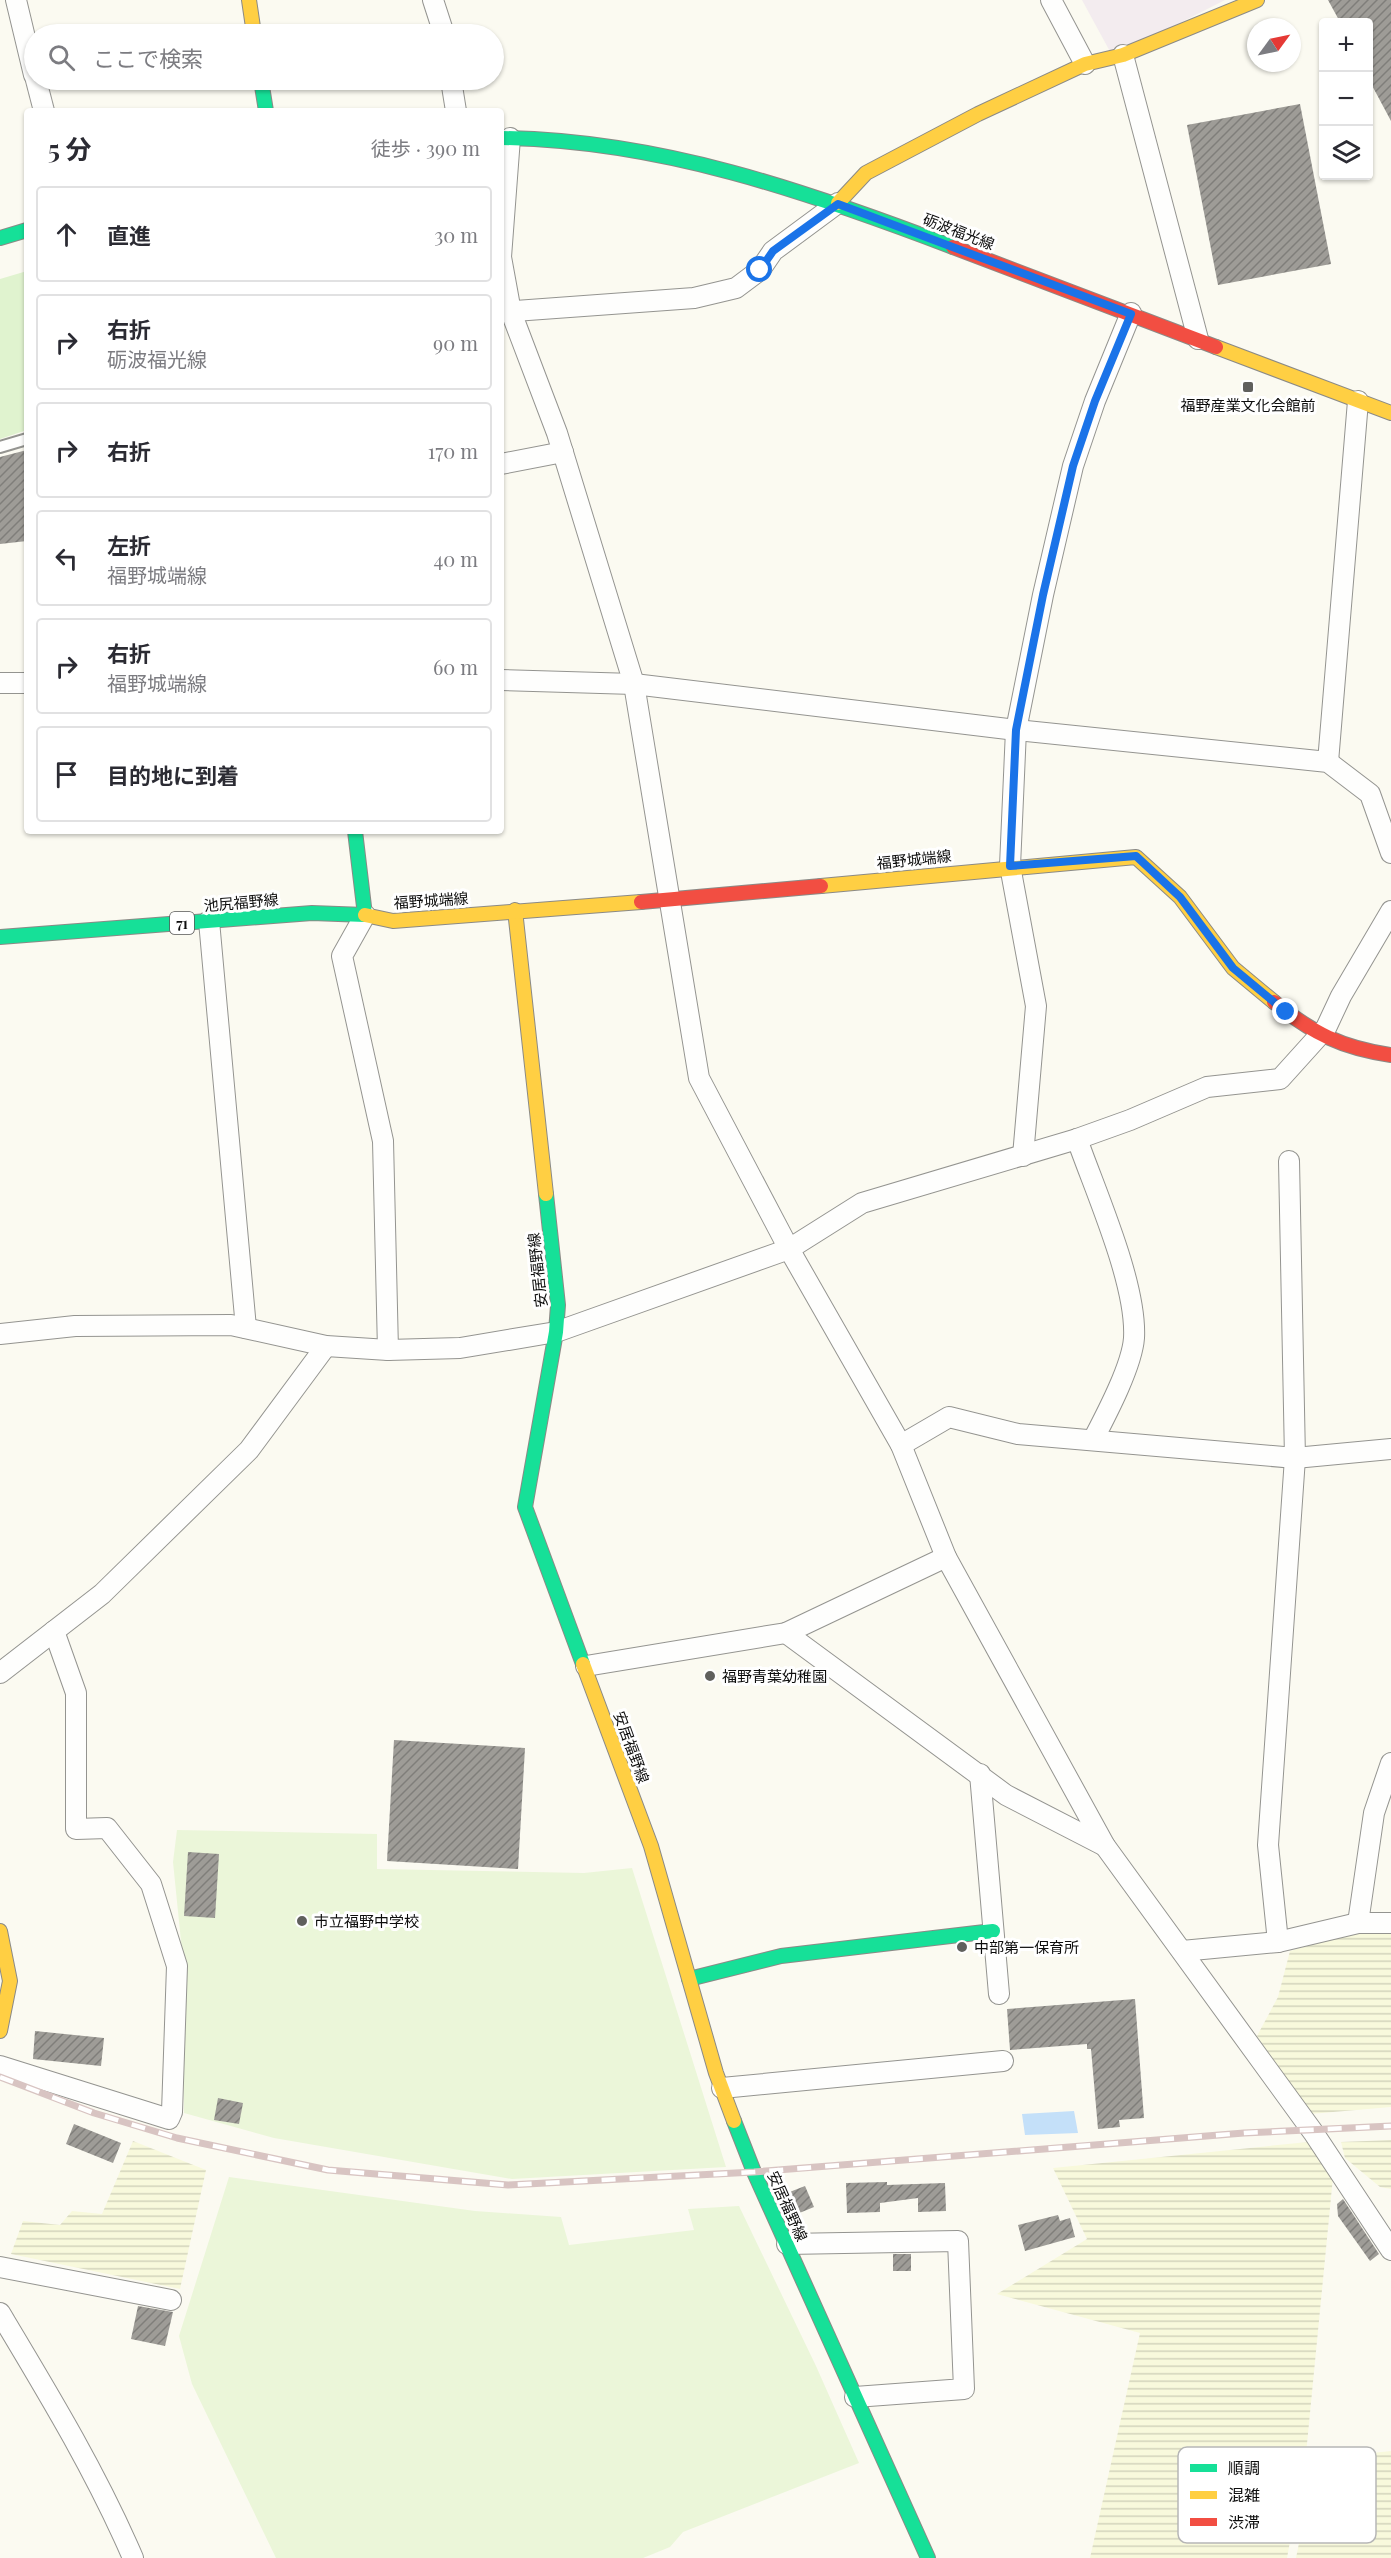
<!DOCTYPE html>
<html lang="ja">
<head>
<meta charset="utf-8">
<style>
  :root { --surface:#fff; --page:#f7f7f7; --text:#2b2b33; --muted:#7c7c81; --line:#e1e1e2 }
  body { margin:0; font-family:"Playfair Display","Noto Sans JP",serif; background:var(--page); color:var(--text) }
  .controls { position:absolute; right:18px; top:18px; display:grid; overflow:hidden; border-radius:6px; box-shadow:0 2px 4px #0004 }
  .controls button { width:54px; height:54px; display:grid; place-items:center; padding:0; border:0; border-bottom:2px solid var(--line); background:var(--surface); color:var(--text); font:30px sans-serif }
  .compass { position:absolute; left:1247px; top:18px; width:54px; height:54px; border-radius:50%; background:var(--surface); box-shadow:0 2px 4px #0004; rotate:57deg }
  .stop { position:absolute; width:18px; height:18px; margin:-14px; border:4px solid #1a73e8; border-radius:50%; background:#fff }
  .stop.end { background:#1a73e8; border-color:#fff; box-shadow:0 2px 6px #0008 }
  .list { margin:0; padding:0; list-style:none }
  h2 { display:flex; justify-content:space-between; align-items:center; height:78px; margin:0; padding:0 24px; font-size:26px }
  h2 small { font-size:20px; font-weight:400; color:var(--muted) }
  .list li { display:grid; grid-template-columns:39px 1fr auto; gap:18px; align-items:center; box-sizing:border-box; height:96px; margin:0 12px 12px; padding:0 12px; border:2px solid var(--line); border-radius:6px }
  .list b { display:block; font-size:22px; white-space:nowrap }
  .list p { margin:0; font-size:20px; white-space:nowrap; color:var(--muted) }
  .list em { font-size:20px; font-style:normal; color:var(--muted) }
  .icon { flex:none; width:33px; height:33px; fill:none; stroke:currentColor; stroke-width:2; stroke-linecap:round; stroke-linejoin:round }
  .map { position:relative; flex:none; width:1391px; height:2558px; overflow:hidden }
  .search { position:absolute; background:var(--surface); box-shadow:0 2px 4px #0004; left:24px; top:24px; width:480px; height:66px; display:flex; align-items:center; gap:15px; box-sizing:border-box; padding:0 21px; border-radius:33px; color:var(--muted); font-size:22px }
  .panel { position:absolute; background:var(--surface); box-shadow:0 2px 4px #0004; left:24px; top:108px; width:480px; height:726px; border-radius:6px }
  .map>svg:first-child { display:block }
  .industrial { fill:#f3ecef }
  .farmland { fill:url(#farmland-rules) }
  .park { fill:#e0f3cf }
  .pitch { fill:#ebf6d9 }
  .water { fill:#c4e0f9 }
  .building { fill:url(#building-hatch) }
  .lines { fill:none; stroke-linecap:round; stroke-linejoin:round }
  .lane-casing { stroke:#949490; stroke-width:14 }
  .street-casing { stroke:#949490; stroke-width:22 }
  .fast-casing { stroke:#8b8a86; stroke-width:16 }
  .slow-casing { stroke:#8b8a86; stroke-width:16 }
  .jam-casing { stroke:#8b8a86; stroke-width:16 }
  .lane { stroke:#fefefd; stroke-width:10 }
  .street { stroke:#fefefd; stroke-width:20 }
  .fast { stroke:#16e098; stroke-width:14 }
  .slow { stroke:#ffcf43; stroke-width:14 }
  .jam { stroke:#f24e42; stroke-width:14 }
  .rail-casing { stroke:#d8c4c2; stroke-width:7 }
  .rail { stroke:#fff; stroke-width:4.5; stroke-dasharray:14; stroke-linecap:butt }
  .route { stroke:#1a73e8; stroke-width:8 }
  .poi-dot { fill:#60605d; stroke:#fff; stroke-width:2 }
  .labels { text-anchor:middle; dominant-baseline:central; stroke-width:6; stroke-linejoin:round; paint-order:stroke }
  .shield { fill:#fff; stroke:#565656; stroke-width:1.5 }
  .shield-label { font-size:14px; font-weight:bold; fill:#0d0d0d }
  .street-label { font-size:15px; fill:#0d0d0d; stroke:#fff }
  .poi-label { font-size:15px; fill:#0d0d0d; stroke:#fff; text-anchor:start }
  .key { fill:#fff; stroke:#b6b6b6; stroke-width:1.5 }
  .key-label { font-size:16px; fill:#0d0d0d }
</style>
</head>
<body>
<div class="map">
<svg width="1391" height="2558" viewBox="0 0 1391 2558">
  <defs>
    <pattern id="farmland-rules" width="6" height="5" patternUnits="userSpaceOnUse" patternTransform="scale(1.5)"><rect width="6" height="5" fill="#f8f9dc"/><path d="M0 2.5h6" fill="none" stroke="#d3d4bc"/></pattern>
    <pattern id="building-hatch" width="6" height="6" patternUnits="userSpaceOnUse" patternTransform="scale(1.5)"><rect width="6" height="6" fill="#9e9c97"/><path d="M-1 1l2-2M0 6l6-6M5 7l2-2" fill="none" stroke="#7f7e7a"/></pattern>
  </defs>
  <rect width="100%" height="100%" fill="#fbfaf1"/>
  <!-- industrial -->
  <path class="industrial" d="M1082 0H1225L1113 57Z"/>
  <!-- farmland -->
  <g class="farmland">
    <path d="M1360 1931 1391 1932V2107L1310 2114 1257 2036 1278 1997 1290 1951Z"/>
    <path d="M1391 2140V2189L1380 2187 1345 2158 1341 2142Z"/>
    <path d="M133 2141 206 2170 180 2289 11 2254 23 2221 60 2225 72 2211 102 2214Z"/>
    <path d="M1308 2142 1333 2177 1306 2454 1287 2558H1090L1140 2333 997 2294 1087 2239 1053 2168Z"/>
    <path d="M1391 2451V2558H1296L1316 2459Z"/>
  </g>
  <!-- park -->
  <path class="park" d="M27 271V430L0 439V279Z"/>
  <!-- pitch -->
  <g class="pitch">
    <path d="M177 1830 377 1834V1869L584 1873 632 1868 726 2167 512 2179 274 2138 184 2113 182 1951 173 1862Z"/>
    <path d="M229 2177 475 2211 561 2217 569 2245 694 2230 688 2209 739 2206 816 2366 859 2463 683 2532 670 2547 643 2558H276L192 2384 179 2336Z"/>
  </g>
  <!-- water -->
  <path class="water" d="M1074 2111 1078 2133 1025 2135 1022 2114Z"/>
  <!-- building -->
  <g class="building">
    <path d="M1328 0H1391V121L1368 78V22H1340Z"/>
    <path d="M1300 104 1331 264 1218 285 1187 125Z"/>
    <path d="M27 450V541L0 544V457Z"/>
    <path d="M394 1740 525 1748 518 1869 387 1861Z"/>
    <path d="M188 1852 219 1854 215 1918 184 1916Z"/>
    <path d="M1135 1999 1144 2118 1119 2120 1120 2127 1098 2129 1091 2049H1087V2044L1010 2050 1007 2009Z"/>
    <path d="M35 2031 104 2038 101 2066 33 2059Z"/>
    <path d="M218 2098 243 2103 239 2124 214 2120Z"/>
    <path d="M74 2124 121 2143 113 2163 66 2144Z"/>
    <path d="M887 2182V2185L945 2183 946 2211 918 2212V2198L880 2203V2212L847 2213 846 2183Z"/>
    <path d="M805 2186 814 2207 792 2216 782 2195Z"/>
    <path d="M1343 2199 1379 2254 1370 2261 1338 2216 1337 2204Z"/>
    <path d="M1058 2215 1060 2221 1070 2218 1075 2237 1025 2251 1018 2225Z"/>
    <rect x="893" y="2254" width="18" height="17"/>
    <path d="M138 2306 173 2312 165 2346 131 2339Z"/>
  </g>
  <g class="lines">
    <!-- lane casing -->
    <g class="lane-casing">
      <path id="lane" d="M0 447 27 439"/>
    </g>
    <!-- street casing -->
    <g class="street-casing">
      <g id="street">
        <path d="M16 0 34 75"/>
        <path d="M433 0 444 34"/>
        <path d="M1051 0 1085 64"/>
        <path d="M1123 55 1198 339"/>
        <path d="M36 80 44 111"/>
        <path d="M451 80 456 111"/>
        <path d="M510 138 501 257 511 312 557 433 634 684 699 1078 789 1249 901 1445 946 1557 1105 1846 1313 2132 1391 2250"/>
        <path d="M501 312 694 298 736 288 760 270 773 251 838 203"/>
        <path d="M501 464 563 452"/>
        <path d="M501 680 634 684 1016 730 1328 762 1370 794 1391 853"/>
        <path d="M0 683H27"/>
        <path d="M1328 762 1358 401"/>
        <path d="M365 915 342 956 383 1141 388 1350"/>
        <path d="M209 921 246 1328"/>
        <path d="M1077 1139C1096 1193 1137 1284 1134 1338 1132 1366 1106 1415 1093 1440"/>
        <path d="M1023 1156 1036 1006 1010 866 1016 730 1043 595 1073 466 1095 401 1131 313"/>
        <path d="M0 1334 75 1326 231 1325 326 1346 388 1350 460 1348 556 1332 789 1249 862 1203 1077 1139 1130 1120 1207 1087 1280 1079 1326 1028 1341 996 1391 911"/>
        <path d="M901 1445 949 1417 1018 1434 1295 1458 1391 1449"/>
        <path d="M786 1633 1006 1795 1105 1846"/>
        <path d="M586 1666 786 1633 946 1557"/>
        <path d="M0 1673 102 1594 249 1450 326 1346"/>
        <path d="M980 1774 999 1994"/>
        <path d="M1358 1923 1374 1813 1391 1763"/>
        <path d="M1278 1942 1268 1845 1295 1458 1289 1161"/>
        <path d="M1182 1951 1278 1942 1358 1923H1391"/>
        <path d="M0 2066 169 2119 172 2112 177 1966 151 1884 107 1828 76 1829V1693L54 1631"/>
        <path d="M722 2088 1003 2061"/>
        <path d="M787 2244 958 2241 964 2389 855 2397"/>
        <path d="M0 2267 171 2300"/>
        <path d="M0 2313C48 2393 96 2472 133 2558"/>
      </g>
    </g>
    <!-- fast casing -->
    <g class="fast-casing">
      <g id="fast">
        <path d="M261 80 266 111"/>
        <path d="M501 138C659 140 806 191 953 247"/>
        <path d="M0 238 27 230"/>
        <path d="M0 937 312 913 365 915 355 831"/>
        <path d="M546 1194 558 1305 556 1332 525 1507 583 1664"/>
        <path d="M689 1979 781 1956 993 1931"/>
        <path d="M734 2121 754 2172 928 2558"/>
      </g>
    </g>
    <!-- slow casing -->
    <g class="slow-casing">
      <g id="slow">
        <path d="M249 0 254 34"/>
        <path d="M838 203 866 173 978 114 1085 64 1123 55 1257 0"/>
        <path d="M1216 347 1391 413"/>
        <path d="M821 886 1136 857 1180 897 1233 968 1274 1002"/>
        <path d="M515 910 546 1194"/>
        <path d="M365 915 393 921 641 902"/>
        <path d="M583 1664 651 1846 716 2073 734 2121"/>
        <path d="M0 1931 10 1981 0 2031"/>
      </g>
    </g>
    <!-- jam casing -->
    <g class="jam-casing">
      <g id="jam">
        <path d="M953 247 1216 347"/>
        <path d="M641 902 821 886"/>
        <path d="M1274 1002C1312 1033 1342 1048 1391 1055"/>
      </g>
    </g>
    <!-- lane -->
    <use href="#lane" class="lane"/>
    <!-- street -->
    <use href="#street" class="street"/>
    <!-- fast -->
    <use href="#fast" class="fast"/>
    <!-- slow -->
    <use href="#slow" class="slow"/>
    <!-- jam -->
    <use href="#jam" class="jam"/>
    <!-- rail casing -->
    <g class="rail-casing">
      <path id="rail" d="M0 2077 94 2113 177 2138 328 2170 508 2185 754 2172 1244 2133 1391 2126"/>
    </g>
    <!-- rail -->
    <use href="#rail" class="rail"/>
  </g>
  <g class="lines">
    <!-- route -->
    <path class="route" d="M760 270 773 251 838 204 1131 314 1095 401 1073 466 1043 595 1016 730 1010 866 1136 856 1180 897 1233 968 1286 1012"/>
  </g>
  <!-- markers -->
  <g class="poi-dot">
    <rect x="1242" y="381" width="12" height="12" rx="3"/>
    <circle cx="710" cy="1676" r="6"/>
    <circle cx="302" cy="1921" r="6"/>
    <circle cx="962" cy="1947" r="6"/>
  </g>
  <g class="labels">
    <!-- shield labels -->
    <rect class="shield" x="170" y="912" width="24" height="22" rx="4.5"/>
    <g class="shield-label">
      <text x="182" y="923">71</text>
    </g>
    <!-- street labels -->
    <g class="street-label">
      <text transform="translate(959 231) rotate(21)">砺波福光線</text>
      <text transform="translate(914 859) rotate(-6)">福野城端線</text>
      <text transform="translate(431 900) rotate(-4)">福野城端線</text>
      <text transform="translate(241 902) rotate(-5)">池尻福野線</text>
      <text transform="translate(537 1270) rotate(-96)">安居福野線</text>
      <text transform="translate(632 1747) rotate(70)">安居福野線</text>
      <text transform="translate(788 2206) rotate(66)">安居福野線</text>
    </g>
    <!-- poi labels -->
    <g class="poi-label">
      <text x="1248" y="405" text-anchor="middle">福野産業文化会館前</text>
      <text x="722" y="1676">福野青葉幼稚園</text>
      <text x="314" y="1921">市立福野中学校</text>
      <text x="974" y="1947">中部第一保育所</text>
    </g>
  </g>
  <!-- legend -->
  <rect x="1178" y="2447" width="198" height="96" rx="9" class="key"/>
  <rect x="1190" y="2464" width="27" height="8" fill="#16e098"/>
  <rect x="1190" y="2491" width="27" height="8" fill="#ffcf43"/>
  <rect x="1190" y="2518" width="27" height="8" fill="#f24e42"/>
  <g class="key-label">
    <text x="1228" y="2474">順調</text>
    <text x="1228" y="2501">混雑</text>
    <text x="1228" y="2528">渋滞</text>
  </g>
</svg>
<div class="controls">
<button>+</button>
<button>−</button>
<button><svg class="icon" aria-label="layers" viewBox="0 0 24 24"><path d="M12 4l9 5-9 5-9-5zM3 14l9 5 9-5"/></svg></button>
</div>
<svg class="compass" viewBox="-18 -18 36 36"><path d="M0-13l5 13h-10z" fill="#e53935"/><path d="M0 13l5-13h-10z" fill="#7c7c81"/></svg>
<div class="stop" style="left:760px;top:270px"></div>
<div class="stop end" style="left:1286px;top:1012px"></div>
<div class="search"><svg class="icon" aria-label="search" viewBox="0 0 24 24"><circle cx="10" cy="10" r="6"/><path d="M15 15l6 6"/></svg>ここで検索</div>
<section class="panel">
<h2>5 分<small>徒歩 · 390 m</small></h2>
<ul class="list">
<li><svg class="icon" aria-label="ahead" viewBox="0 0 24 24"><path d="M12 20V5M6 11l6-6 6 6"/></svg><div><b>直進</b></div><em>30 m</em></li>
<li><svg class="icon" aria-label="right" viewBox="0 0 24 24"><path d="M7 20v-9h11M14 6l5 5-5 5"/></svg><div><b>右折</b><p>砺波福光線</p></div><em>90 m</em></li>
<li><svg class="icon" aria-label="right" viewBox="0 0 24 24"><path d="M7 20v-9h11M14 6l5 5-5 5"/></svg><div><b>右折</b></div><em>170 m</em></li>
<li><svg class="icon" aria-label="left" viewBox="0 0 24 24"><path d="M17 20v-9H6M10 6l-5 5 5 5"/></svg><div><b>左折</b><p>福野城端線</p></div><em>40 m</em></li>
<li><svg class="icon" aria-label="right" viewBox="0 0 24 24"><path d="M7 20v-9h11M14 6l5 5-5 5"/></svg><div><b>右折</b><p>福野城端線</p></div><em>60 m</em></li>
<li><svg class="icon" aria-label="arrive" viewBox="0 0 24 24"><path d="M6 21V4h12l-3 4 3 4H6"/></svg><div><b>目的地に到着</b></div></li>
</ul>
</section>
</div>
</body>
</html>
